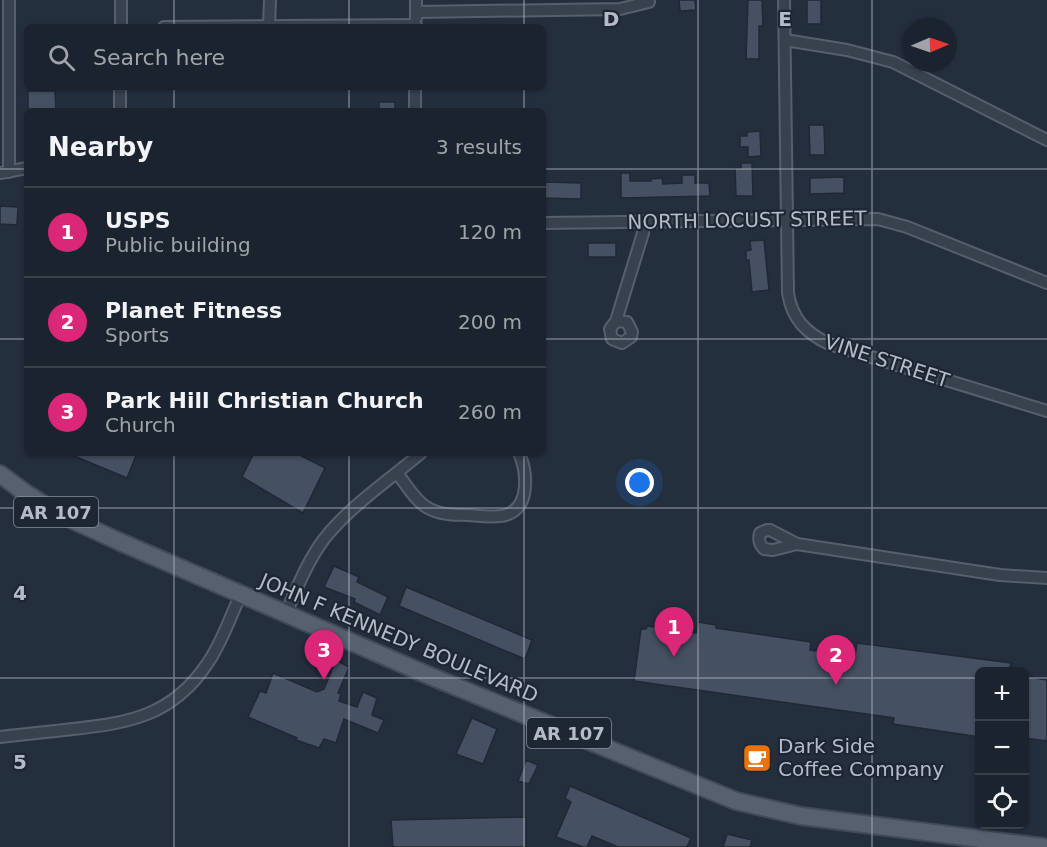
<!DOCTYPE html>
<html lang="en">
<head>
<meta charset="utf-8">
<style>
  :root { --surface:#1b232e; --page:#242b36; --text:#f1f3f6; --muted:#a0a4aa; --line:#39404a; --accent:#db2777 }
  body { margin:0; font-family:"DejaVu Sans",sans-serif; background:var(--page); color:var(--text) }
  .controls { position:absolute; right:18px; bottom:18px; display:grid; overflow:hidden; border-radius:9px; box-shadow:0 2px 4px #0004 }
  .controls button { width:54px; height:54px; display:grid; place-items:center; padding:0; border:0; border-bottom:2px solid var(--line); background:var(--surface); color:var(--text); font:30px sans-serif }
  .compass { position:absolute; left:903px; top:18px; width:54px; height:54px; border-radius:50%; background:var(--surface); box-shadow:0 2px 4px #0004; rotate:88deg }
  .you { position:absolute; left:640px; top:483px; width:21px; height:21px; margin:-15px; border:4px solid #fff; border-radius:50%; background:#1a73e8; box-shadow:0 0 0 9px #1a73e833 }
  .badge { display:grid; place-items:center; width:39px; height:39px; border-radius:50%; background:var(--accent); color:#fff; font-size:20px; font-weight:700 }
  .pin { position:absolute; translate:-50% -50px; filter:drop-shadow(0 2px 3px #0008) }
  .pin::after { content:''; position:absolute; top:32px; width:21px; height:18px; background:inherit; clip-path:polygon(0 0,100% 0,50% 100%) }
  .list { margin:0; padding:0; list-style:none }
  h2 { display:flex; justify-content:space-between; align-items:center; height:78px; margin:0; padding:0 24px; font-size:26px }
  h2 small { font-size:20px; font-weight:400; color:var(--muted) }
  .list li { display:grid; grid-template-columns:39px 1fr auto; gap:18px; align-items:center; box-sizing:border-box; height:90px; padding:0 24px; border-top:2px solid var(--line) }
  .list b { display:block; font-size:22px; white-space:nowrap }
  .list p { margin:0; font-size:20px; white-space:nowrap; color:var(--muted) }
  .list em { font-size:20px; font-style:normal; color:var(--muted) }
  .icon { flex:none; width:33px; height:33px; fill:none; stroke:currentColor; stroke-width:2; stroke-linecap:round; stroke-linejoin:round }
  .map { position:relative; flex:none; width:1047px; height:847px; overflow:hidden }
  .search { position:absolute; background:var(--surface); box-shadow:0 2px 4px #0004; left:24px; top:24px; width:522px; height:66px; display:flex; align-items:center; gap:15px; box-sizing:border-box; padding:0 21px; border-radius:9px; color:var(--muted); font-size:22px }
  .panel { position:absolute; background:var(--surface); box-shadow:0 2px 4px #0004; left:24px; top:108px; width:522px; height:348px; border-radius:9px }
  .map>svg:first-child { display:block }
  .building { fill:#455162; stroke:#1f2835; stroke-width:1.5 }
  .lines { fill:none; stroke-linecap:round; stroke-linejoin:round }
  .street-casing { stroke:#565f6c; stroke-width:14 }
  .primary-casing { stroke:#414a57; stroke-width:20 }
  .street { stroke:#38414e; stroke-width:10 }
  .primary { stroke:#56606e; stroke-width:16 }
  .grid { fill:none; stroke:#b4bcc9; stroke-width:1.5; stroke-opacity:0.55 }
  .labels { text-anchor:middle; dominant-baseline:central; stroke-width:4.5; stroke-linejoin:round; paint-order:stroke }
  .shield { fill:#1d2633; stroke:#878f9c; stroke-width:1.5 }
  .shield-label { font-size:18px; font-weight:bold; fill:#b4bcc9 }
  .street-label { font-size:20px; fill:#b4bcc9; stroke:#1d2633 }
  .poi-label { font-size:20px; fill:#b4bcc9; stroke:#1d2633; text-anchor:start }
  .grid-label { font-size:20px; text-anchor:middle; font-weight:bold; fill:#b4bcc9; stroke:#1d2633; stroke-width:4.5; stroke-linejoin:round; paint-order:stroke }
</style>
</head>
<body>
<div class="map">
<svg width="1047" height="847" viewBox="0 0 1047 847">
  <rect width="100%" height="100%" fill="#242f3e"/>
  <!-- building -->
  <g class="building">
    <path d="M679 0H695L696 10 680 11Z"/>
    <path d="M748 0H762L763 26H759V59H746Z"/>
    <rect x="807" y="0" width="14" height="24"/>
    <path d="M28 91H55L56 111 28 109Z"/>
    <rect x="379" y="102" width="16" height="9"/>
    <path d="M809 125H824L825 155H810Z"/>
    <path d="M760 131 761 156 748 157V147H740V136H747V132Z"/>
    <path d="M741 163H752L753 196H736L735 168H741Z"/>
    <path d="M621 173H630V181H651V179L662 178 663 184 682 183V175H695V183H709L710 196 621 198Z"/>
    <path d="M844 177V193L810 194V178Z"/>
    <path d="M543 182 581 183V199L543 198Z"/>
    <path d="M0 206 18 207 17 225 0 224Z"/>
    <path d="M764 240 769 290 752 292 749 260H746V251L751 250 750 241Z"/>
    <rect x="588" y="243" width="28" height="14"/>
    <path d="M67 453H137L127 478Z"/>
    <path d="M254 453H296L325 468 303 513 242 477Z"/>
    <path d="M334 566 359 577 357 582 388 597 380 615 354 602 355 599 324 587Z"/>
    <path d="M406 587 532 640 525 659 399 606Z"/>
    <path d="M698 622 716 625V628L811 642 810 650 855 656 857 643 1011 663 1009 672H980V737L893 724 894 718 634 681 641 629H646L647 626 696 633Z"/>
    <path d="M336 660 349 667 338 693 341 694 339 701 357 707 363 692 377 698 372 715 384 720 378 733 344 719 336 743 324 739 319 748 296 740 297 738 248 717 260 691 266 693 273 673 317 692 324 689Z"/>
    <path d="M1024 676 1047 680V741L1024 738Z"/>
    <path d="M472 718 497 729 483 764 456 754Z"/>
    <path d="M526 760 538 765 529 784 518 781Z"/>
    <path d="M570 786 691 838 687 847H618L592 836 587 847H583L556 837 571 802 565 798Z"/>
    <path d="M526 817V847H393L391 820Z"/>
    <path d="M727 834 752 840 750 847H723Z"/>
  </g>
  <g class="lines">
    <!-- street casing -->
    <g class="street-casing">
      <g id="street">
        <path d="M784 0 788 293C792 319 806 333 829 344L1047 411"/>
        <path d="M416 12 620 9 649 2"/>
        <path d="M416 18V0"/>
        <path d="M269 26 270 0"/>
        <path d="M121 27V0"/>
        <path d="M164 27 416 25"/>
        <path d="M785 40 847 50 893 62 1047 140"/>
        <path d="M120 111V87"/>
        <path d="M415 111V87"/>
        <path d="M9 172V0"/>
        <path d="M0 173 27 168"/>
        <path d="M543 223 878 219 907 227 1047 283"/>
        <path d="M616 321 627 322 632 332 631 337 622 343 612 339 610 329 616 321 643 233 644 221"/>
        <path d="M397 473C406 484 415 501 428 508 440 515 455 515 469 515 481 516 495 518 506 515 531 507 527 471 519 453"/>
        <path d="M767 530H770L797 544 773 550 764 549C759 544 758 540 760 533Z"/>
        <path d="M797 544 1000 575 1047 578"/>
        <path d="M286 613C297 588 307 562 324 539 350 506 389 480 421 453"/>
        <path d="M0 737C24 734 49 732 73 729 130 723 173 715 207 664 222 643 230 617 241 594"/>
      </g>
    </g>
    <!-- primary casing -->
    <g class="primary-casing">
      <path id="primary" d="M0 474 24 492 55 512 118 541 430 676 736 801 801 816 1043 847"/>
    </g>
    <!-- street -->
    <use href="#street" class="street"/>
    <!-- primary -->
    <use href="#primary" class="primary"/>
  </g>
  <!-- grid -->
  <path class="grid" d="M174 0V27M349 0V27M524 0V27M698 0V847M872 0V847M174 87V111M349 87V111M524 87V111M0 169H27M543 169H1047M0 339H27M543 339H1047M174 453V847M349 453V847M524 453V847M0 508H1047M0 678H980M1024 678H1047"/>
  <!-- icons -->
  <defs>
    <g id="cafe-square" transform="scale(1.5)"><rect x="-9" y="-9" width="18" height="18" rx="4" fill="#e8710a" stroke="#1d2633"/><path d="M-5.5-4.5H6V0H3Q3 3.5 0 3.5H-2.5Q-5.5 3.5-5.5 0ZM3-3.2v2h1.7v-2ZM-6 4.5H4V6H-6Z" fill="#fff"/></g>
  </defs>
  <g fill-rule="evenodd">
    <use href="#cafe-square" x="757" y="758"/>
  </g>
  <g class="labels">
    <!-- shield labels -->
    <g class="shield">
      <rect x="14" y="497" width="84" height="30" rx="4.5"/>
      <rect x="527" y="718" width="84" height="30" rx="4.5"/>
    </g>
    <g class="shield-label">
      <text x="56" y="512">AR 107</text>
      <text x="569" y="733">AR 107</text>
    </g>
    <!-- street labels -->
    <g class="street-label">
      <text transform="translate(747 220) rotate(-1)">NORTH LOCUST STREET</text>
      <text transform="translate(887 361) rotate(18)">VINE STREET</text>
      <text transform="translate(399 638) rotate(23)">JOHN F KENNEDY BOULEVARD</text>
    </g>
    <!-- poi labels -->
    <g class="poi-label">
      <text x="778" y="746">Dark Side<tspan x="778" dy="23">Coffee Company</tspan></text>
    </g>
  </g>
  <g class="grid-label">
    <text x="611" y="26">D</text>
    <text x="785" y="26">E</text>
    <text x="20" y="600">4</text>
    <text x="20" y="769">5</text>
  </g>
</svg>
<div class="controls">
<button>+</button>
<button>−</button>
<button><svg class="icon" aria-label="locate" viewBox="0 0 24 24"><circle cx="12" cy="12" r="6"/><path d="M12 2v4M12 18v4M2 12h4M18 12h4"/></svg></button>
</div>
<svg class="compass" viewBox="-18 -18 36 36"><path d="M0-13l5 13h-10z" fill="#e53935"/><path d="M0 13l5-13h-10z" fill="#a0a4aa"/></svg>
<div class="you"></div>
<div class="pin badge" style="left:674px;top:657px">1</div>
<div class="pin badge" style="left:836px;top:685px">2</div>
<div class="pin badge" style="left:324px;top:680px">3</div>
<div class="search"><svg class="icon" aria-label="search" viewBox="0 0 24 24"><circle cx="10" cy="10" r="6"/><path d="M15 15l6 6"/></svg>Search here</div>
<section class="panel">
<h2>Nearby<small>3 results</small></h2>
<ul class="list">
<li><span class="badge">1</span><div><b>USPS</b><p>Public building</p></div><em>120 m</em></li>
<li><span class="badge">2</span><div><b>Planet Fitness</b><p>Sports</p></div><em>200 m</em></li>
<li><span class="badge">3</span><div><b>Park Hill Christian Church</b><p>Church</p></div><em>260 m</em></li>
</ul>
</section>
</div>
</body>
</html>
